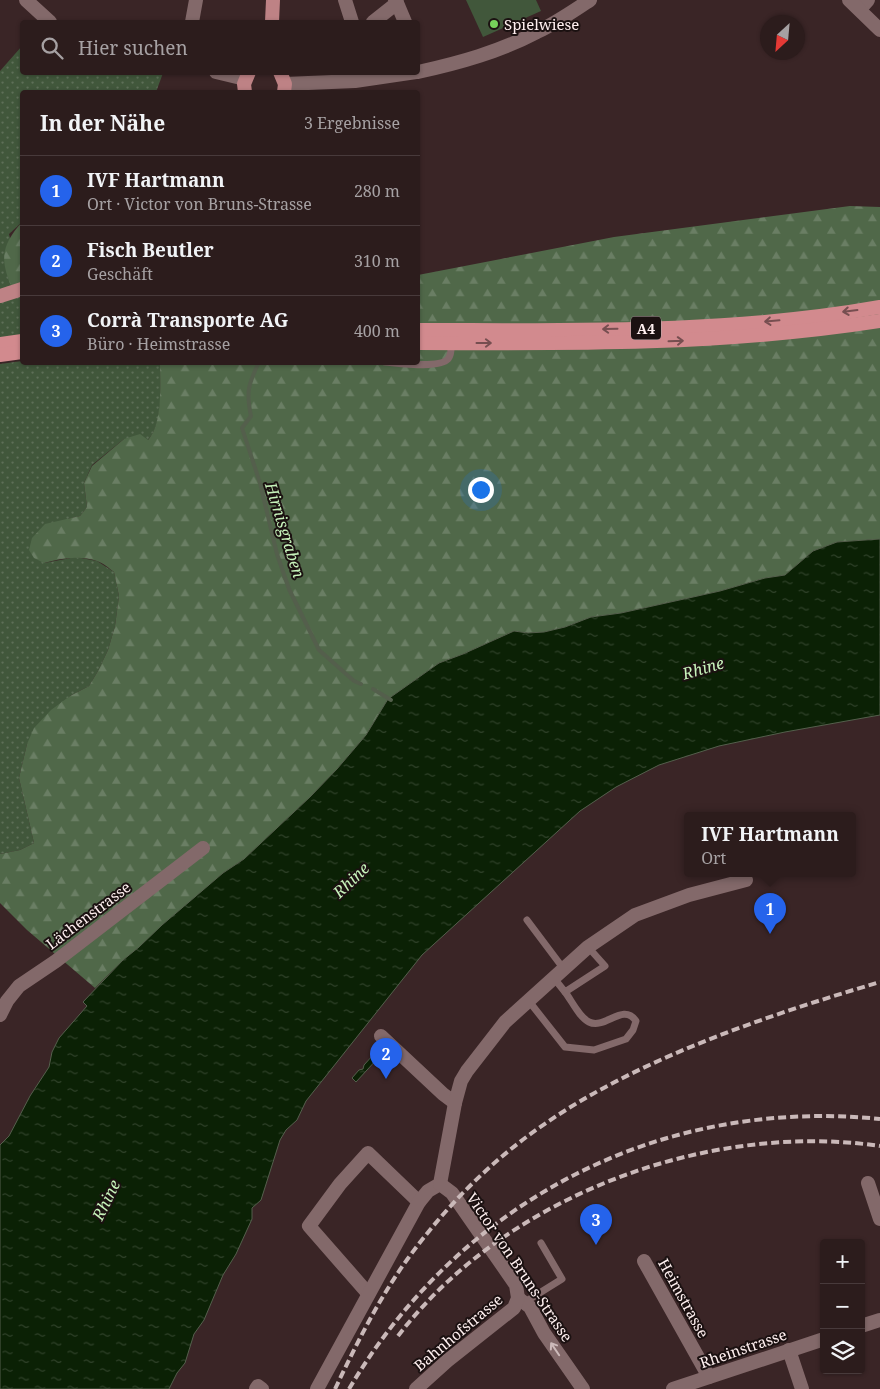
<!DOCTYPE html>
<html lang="de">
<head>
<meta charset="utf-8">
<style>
  :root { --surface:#2c1c1c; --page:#382929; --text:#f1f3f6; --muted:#a6a1a3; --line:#483a3b; --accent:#2563eb }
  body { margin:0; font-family:"Noto Serif",serif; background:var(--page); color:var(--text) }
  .controls { position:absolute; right:15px; bottom:15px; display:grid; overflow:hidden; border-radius:5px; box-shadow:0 1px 4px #0004 }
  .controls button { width:45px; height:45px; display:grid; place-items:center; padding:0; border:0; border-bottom:1px solid var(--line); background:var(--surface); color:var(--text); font:25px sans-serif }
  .compass { position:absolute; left:760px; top:15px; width:45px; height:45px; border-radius:50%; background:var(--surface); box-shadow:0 1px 4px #0004; rotate:206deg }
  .you { position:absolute; left:480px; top:489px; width:18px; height:18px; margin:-12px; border:4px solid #fff; border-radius:50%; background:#1a73e8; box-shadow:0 0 0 8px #1a73e833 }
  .badge { display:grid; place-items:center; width:32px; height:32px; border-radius:50%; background:var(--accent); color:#fff; font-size:16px; font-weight:700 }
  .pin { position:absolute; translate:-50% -41px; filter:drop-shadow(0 1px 2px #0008) }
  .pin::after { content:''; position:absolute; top:26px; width:18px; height:15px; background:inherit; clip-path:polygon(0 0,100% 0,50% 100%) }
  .popup { position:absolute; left:684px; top:812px; width:172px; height:65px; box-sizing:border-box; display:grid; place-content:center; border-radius:5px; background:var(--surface); filter:drop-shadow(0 1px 4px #0005); font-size:16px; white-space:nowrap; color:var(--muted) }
  .popup b { font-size:19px; color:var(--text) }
  .popup::after { content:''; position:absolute; left:50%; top:100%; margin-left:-10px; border:10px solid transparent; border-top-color:var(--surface) }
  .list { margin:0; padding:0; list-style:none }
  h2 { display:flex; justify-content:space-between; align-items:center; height:65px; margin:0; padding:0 20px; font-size:21px }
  h2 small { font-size:16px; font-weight:400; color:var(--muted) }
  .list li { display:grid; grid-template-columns:32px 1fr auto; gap:15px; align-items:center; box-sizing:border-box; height:70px; padding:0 20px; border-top:1px solid var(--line) }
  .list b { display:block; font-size:19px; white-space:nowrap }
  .list p { margin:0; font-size:16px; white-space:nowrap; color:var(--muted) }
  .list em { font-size:16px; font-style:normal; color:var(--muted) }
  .icon { flex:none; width:28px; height:28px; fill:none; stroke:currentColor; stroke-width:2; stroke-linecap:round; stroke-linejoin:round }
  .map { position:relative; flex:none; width:880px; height:1389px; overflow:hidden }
  .search { position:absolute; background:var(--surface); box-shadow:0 1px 4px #0004; left:20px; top:20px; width:400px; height:55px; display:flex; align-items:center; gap:12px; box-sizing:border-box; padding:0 18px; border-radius:5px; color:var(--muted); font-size:19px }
  .panel { position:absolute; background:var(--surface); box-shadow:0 1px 4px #0004; left:20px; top:90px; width:400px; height:275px; border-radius:5px }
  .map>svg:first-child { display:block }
  .grass { fill:url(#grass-dots) }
  .forest { fill:url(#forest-firs) }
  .garden { fill:#41573b }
  .water { fill:url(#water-ripples); stroke:#545f4c }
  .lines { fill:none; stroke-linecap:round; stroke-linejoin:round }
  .stream { stroke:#545f4c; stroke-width:4 }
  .service { stroke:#83696a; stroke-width:7 }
  .minor { stroke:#83696a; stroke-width:14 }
  .tertiary { stroke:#83696a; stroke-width:14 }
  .primary { stroke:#be8285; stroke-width:14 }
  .trunk { stroke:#d28a8e; stroke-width:14 }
  .rail { stroke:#cab9b9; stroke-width:4; stroke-dasharray:8 4; stroke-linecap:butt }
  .oneway { stroke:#764e50 }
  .oneway2 { stroke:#cdbaba }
  .poi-dot { fill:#76d25a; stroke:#1b1111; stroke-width:2 }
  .labels { text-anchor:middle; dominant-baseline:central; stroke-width:4; stroke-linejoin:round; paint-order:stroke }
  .shield { fill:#1b1111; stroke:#bbadad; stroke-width:1 }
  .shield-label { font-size:14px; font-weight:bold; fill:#fff0f0 }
  .poi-label { font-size:15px; fill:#fff0f0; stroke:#1b1111; text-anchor:start }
  .street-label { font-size:15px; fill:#fff0f0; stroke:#1b1111 }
  .water-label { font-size:16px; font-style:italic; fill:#c7f3bb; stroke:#1b1111 }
</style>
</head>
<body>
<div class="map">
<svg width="880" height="1389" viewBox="0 0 880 1389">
  <defs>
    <pattern id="grass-dots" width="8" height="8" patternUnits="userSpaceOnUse" patternTransform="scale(1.25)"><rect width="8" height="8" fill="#41573b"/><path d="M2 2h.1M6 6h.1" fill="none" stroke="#5e6f58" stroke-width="1.8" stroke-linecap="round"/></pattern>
    <pattern id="forest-firs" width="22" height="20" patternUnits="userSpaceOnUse" patternTransform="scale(1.25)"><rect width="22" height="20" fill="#506849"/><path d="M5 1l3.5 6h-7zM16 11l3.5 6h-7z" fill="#6a7e64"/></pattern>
    <pattern id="water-ripples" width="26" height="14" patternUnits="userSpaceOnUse" patternTransform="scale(1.25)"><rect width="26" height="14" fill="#0b2105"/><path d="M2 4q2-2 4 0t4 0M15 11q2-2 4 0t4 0" fill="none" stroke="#30422a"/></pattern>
  </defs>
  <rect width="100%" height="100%" fill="#3a2526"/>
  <!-- grass -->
  <g class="grass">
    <path d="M22 46V72L163 73 156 92H22V222L9 234 22 288V336L0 339V71Z"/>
    <path d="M22 361V362L160 363C160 386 164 422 148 440L124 439 92 465 84 483 87 507 80 516 68 519 44 563 76 557 97 561 114 572 119 596 115 626 108 650 98 671 89 686 70 696 27 744 19 778 34 843 20 850 0 854V364Z"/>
  </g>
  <!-- forest -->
  <g class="forest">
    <path d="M850 206 880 207V539L837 542 813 551 785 575 765 578 720 591 621 613 591 617 565 627 544 632 528 633 514 631 463 654 439 663 388 699 366 735 337 769 310 797 244 859 223 873 139 948 123 960 95 988 27 930 0 903V854L20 850 34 843 19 778 27 744 34 728 51 710 70 696 89 686 98 671 108 650 115 626 119 596 114 572C109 568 103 563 97 561 80 555 61 558 44 563L34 558 29 550 32 538 45 524 80 516 87 507 84 483 92 466 124 439 140 434 148 440C163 423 160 385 160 363L418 362V275L614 237Z"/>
    <path d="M22 222V288L13 291C0 260 0 247 22 222Z"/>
  </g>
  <!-- garden -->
  <path class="garden" d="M466 0H536L541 11 483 37Z"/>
  <!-- water -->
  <g class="water">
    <path d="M880 539V715L785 732 719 746 659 765 616 787 580 811 422 955 306 1101 297 1120 286 1130 280 1140 261 1200 252 1208V1219L236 1254 223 1275 204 1320 194 1334 185 1363 177 1373 169 1389H0V1145L9 1136 30 1096 49 1067 52 1052 59 1038 87 1006 83 1002 123 960 139 947 162 925 223 873 244 859 310 797 337 769 366 735 388 699 439 663 463 654 514 631 528 633 544 632 565 627 591 617 621 613 720 591 765 578 785 575 813 551 837 542Z"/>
    <path d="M374 1054 378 1058 356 1082 352 1078 359 1070 363 1069 364 1065Z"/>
  </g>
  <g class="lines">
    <!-- stream -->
    <g class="stream">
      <path d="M259 362C248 385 246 392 251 416L242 428 260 483 277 554 289 589 319 650 354 681 361 684"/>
      <path d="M373 689 391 700"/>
    </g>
    <!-- service -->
    <g class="service">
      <path d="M385 362C398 363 439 369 448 359 452 354 451 349 451 343"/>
      <path d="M527 920 563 968"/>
      <path d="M553 977 565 992 605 966 588 947"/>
      <path d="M528 1000 565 1047 594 1050 626 1039 633 1030 636 1021C623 1002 605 1030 589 1022 579 1017 572 1001 565 992"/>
      <path d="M525 1302 562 1279 541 1243"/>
    </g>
    <!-- minor -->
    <g class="minor">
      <path d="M26 0 50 22"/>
      <path d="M345 0 352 22"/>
      <path d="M397 3 405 22"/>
      <path d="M860 9 868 0"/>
      <path d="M192 22 196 0"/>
      <path d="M373 22 397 3 395 0"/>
      <path d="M216 72 245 79"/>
      <path d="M0 1015 7 1001 19 986 56 961 203 848"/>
      <path d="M381 1036 443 1094 455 1103"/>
      <path d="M868 1183 880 1219"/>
      <path d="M644 1261 709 1377"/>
      <path d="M369 1293 365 1290 309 1226 340 1184 368 1153 419 1202"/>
      <path d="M789 1350 802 1389"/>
      <path d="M256 1389 258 1386 262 1389"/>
      <path d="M317 1389 419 1202 428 1191 440 1184 455 1103 461 1081 467 1071 505 1022 588 947 635 915 689 895 746 880"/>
    </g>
    <!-- tertiary -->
    <g class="tertiary">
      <path d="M849 0 880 30"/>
      <path d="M418 72C459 63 499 52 537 32 556 23 573 11 590 0"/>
      <path d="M285 84 355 81 416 72"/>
      <path d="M518 1298 530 1307 544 1333 583 1389"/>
      <path d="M861 1326 880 1320"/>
      <path d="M416 1389 447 1361 514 1308 518 1298 516 1285 452 1193 440 1184"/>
      <path d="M673 1389 824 1339"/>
    </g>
    <!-- primary -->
    <g class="primary">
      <path d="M272 22 273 0"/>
      <path d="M280 72 285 84 284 92"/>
      <path d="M245 92 244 84 249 72"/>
      <path d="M0 296 22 289"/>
    </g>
    <!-- trunk -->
    <g class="trunk">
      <path d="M418 330C571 330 728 334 880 307"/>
      <path d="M418 343C572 344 727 345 880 321"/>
      <path d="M0 344 22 341"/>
      <path d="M0 355 22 352"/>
    </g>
    <!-- rail -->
    <g class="rail">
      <path d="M398 1336C505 1196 707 1121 880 1146"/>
      <path d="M335 1389C357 1343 379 1298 409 1257 447 1205 493 1159 546 1123 642 1057 769 1015 880 982"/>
      <path d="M349 1389C461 1200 661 1097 880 1119"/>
    </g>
  </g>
  <!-- one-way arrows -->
  <defs><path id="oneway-shaft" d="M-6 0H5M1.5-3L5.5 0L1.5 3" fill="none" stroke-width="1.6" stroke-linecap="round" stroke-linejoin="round" transform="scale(1.25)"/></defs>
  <g class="oneway">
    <use href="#oneway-shaft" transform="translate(850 311) rotate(173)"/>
    <use href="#oneway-shaft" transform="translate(772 321) rotate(175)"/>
    <use href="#oneway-shaft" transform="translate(610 329) rotate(179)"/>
    <use href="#oneway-shaft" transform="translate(676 341) rotate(-2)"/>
    <use href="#oneway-shaft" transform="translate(484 343)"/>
  </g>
  <use class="oneway2" href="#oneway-shaft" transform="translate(555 1349) rotate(-124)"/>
  <!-- markers -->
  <circle class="poi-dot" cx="494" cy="24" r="5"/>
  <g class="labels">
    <!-- shield labels -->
    <rect class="shield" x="631" y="316.5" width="30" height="23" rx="4"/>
    <g class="shield-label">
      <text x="646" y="328">A4</text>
    </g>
    <!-- poi labels -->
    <g class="poi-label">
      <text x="504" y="24">Spielwiese</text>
    </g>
    <!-- street labels -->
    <g class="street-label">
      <text transform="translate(88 915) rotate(-37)">Lächenstrasse</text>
      <text transform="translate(520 1267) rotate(56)">Victor von Bruns-Strasse</text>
      <text transform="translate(684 1298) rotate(61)">Heimstrasse</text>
      <text transform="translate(458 1332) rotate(-40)">Bahnhofstrasse</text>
      <text transform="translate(743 1348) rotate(-19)">Rheinstrasse</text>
    </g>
    <!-- water labels -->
    <g class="water-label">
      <text transform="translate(285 530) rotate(73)">Hirnisgraben</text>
      <text transform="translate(703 668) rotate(-16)">Rhine</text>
      <text transform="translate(351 880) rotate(-44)">Rhine</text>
      <text transform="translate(106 1200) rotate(-64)">Rhine</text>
    </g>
  </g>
</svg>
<div class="controls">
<button>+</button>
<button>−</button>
<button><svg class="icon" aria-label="layers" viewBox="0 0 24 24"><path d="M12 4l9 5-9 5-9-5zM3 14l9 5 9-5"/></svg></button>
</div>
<svg class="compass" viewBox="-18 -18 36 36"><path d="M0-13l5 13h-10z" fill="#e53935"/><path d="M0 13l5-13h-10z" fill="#a6a1a3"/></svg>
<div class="you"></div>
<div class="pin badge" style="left:770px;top:934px">1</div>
<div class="popup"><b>IVF Hartmann</b>Ort</div>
<div class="pin badge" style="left:386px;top:1079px">2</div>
<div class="pin badge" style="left:596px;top:1245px">3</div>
<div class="search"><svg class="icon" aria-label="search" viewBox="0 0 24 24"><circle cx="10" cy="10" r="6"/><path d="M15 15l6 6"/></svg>Hier suchen</div>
<section class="panel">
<h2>In der Nähe<small>3 Ergebnisse</small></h2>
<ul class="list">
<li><span class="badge">1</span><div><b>IVF Hartmann</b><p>Ort · Victor von Bruns-Strasse</p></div><em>280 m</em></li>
<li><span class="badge">2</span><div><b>Fisch Beutler</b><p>Geschäft</p></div><em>310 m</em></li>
<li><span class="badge">3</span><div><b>Corrà Transporte AG</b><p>Büro · Heimstrasse</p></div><em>400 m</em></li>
</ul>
</section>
</div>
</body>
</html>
